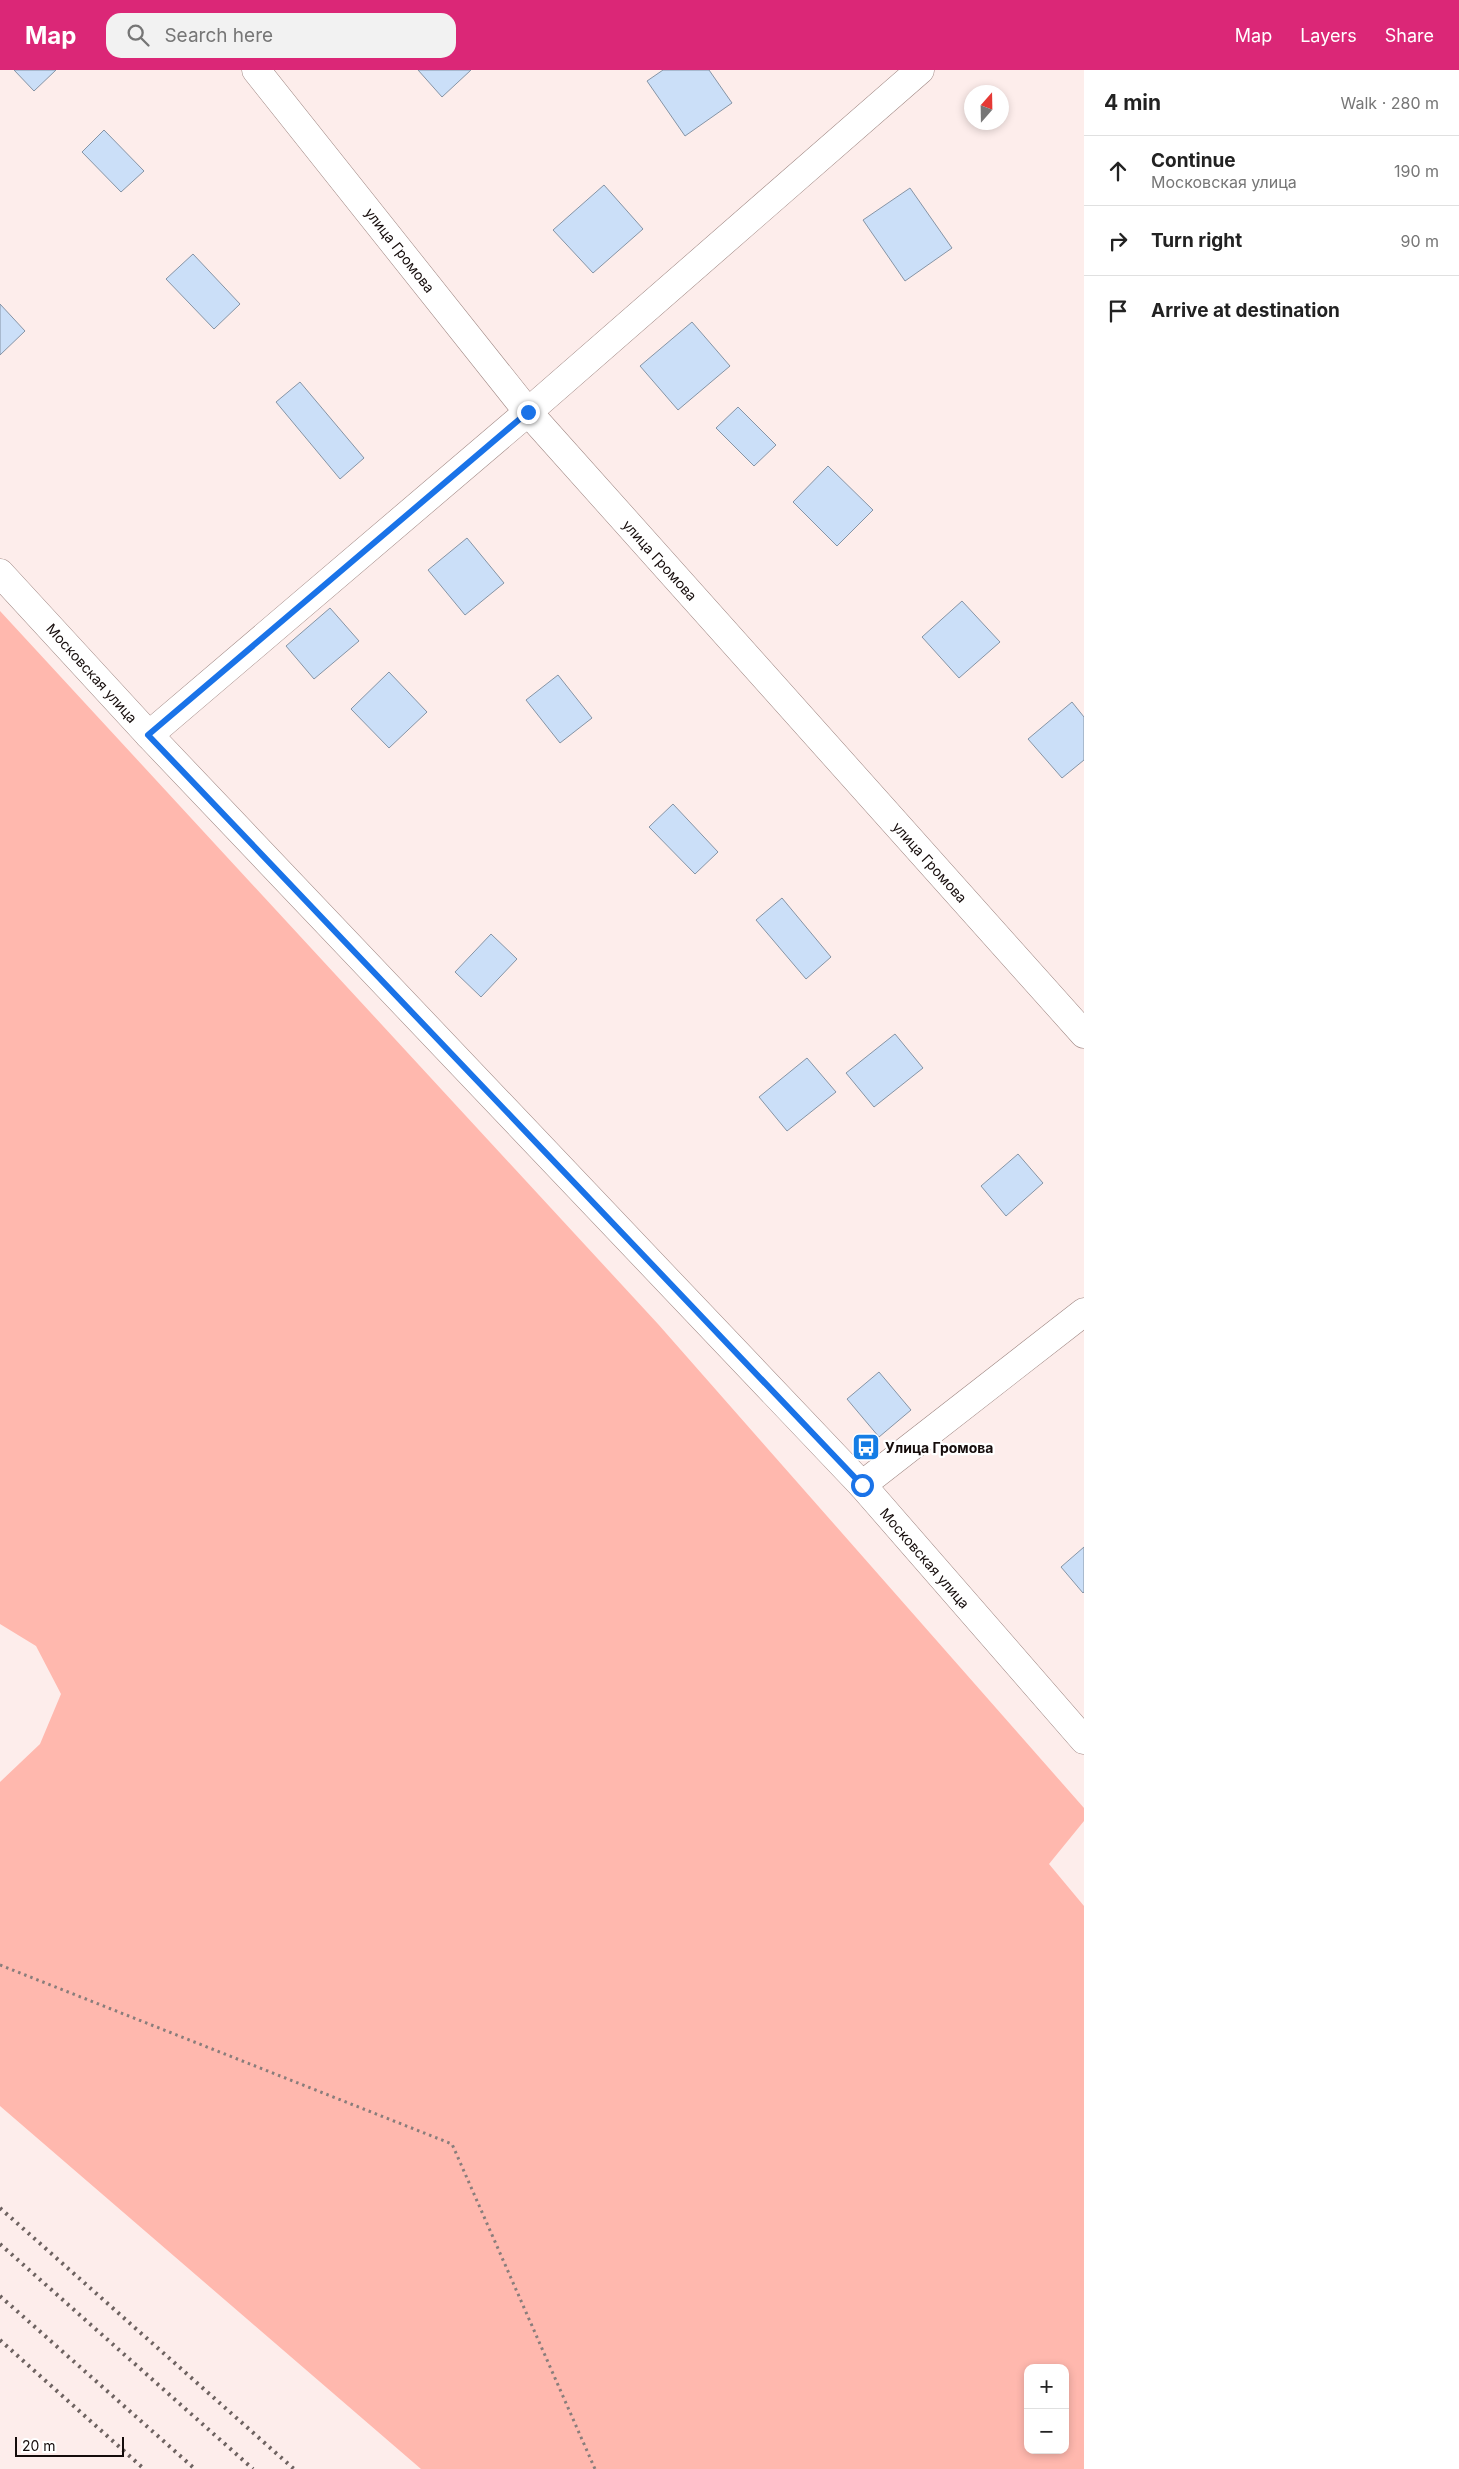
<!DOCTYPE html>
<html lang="en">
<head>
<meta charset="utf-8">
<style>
  :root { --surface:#fff; --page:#f2f2f2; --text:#222; --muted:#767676; --line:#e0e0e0; --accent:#db2777 }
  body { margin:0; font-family:Inter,sans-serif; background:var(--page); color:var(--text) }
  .controls { position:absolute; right:15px; bottom:15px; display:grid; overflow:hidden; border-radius:10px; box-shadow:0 2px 8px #0003 }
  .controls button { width:45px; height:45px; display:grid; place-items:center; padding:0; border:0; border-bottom:1px solid var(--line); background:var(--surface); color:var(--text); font:25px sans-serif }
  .compass { position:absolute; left:964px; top:15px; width:45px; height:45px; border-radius:50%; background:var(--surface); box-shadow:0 2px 8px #0003; rotate:20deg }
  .scale { position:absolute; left:15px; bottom:12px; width:109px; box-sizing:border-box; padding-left:5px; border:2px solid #150c0b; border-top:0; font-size:14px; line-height:18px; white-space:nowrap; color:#150c0b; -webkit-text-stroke:4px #fff; paint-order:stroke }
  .stop { position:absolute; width:15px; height:15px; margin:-11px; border:4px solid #1a73e8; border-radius:50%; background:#fff }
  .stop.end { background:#1a73e8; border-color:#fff; box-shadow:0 1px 5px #0008 }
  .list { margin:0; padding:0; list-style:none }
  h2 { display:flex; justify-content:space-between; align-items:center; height:65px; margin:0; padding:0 20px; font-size:21px }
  h2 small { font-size:16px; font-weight:400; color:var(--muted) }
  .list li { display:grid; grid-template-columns:32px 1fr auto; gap:15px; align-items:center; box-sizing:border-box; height:70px; padding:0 20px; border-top:1px solid var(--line) }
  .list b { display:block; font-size:19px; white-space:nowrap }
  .list p { margin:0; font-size:16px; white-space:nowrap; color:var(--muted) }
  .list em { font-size:16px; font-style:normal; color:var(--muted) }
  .icon { flex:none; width:28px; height:28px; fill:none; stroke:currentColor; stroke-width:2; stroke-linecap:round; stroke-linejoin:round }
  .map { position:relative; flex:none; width:1084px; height:2399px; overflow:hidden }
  header { display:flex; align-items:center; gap:30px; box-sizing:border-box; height:70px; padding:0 25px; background:var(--accent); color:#fff }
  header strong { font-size:24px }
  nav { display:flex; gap:28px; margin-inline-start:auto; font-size:18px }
  .search { width:350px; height:45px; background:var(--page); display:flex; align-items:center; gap:12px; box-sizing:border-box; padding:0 18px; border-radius:15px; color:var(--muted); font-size:19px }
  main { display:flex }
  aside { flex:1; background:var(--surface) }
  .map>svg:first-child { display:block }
  .green { fill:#ffb8ae; fill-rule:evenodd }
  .building { fill:#cbdff8; stroke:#8694a5 }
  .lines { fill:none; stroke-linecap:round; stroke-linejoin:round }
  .minor-casing { stroke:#9e8682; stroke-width:29 }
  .path { stroke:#897d7b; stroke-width:3; stroke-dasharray:2.5 4; stroke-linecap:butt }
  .minor { stroke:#fff; stroke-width:28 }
  .rail { stroke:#6d6260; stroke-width:4; stroke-dasharray:2.5 5; stroke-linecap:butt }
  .route { stroke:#1a73e8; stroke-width:6 }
  .labels { text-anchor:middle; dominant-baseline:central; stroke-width:4.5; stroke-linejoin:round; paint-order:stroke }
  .street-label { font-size:14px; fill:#150c0b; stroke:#fff }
  .poi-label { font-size:14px; font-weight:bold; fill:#150c0b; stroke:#fff; text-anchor:start }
</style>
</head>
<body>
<header>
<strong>Map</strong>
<div class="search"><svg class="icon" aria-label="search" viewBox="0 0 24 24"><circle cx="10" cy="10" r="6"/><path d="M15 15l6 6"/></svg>Search here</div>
<nav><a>Map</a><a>Layers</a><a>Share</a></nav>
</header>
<main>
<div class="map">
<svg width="1084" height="2399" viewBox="0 0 1084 2399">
  <rect width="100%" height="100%" fill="#fdedeb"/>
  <!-- green -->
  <path class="green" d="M0 541 658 1254 1084 1738V1751L1049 1794 1084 1836V2399H421L0 2036V1712L40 1674 61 1624 36 1576 0 1554ZM1028 2298H1065V2380H1028Z"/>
  <!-- building -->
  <g class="building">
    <path d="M14 0H56L34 21Z"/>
    <path d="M418 0H471L442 27Z"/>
    <path d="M663 0H709L732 33 685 66 647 11Z"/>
    <path d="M104 60 144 101 121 122 82 82Z"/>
    <path d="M604 115 643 159 593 203 553 160Z"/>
    <path d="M910 118 952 178 905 211 863 150Z"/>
    <path d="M193 184 240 234 214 259 166 209Z"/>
    <path d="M0 234 25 261 0 285Z"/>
    <path d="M692 252 730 296 678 340 640 296Z"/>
    <path d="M300 312 364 388 340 409 276 332Z"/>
    <path d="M738 337 776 375 754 396 716 358Z"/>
    <path d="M828 396 873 440 837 476 793 432Z"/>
    <path d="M467 468 504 513 465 545 428 500Z"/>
    <path d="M962 531 1000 572 959 608 922 567Z"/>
    <path d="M330 538 359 571 314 609 286 576Z"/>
    <path d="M389 602 427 642 389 678 351 639Z"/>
    <path d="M558 605 592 648 560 673 526 630Z"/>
    <path d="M1072 632 1084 647V690L1062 708 1028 669Z"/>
    <path d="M673 734 718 782 695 804 649 757Z"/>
    <path d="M782 828 831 887 806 909 756 850Z"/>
    <path d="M491 864 517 889 481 927 455 902Z"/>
    <path d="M895 964 923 998 874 1037 846 1003Z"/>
    <path d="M807 988 836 1022 787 1061 759 1027Z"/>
    <path d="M1018 1084 1043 1113 1006 1146 981 1116Z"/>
    <path d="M879 1302 911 1340 879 1367 847 1329Z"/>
    <path d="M1084 1477V1522L1083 1523 1061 1497Z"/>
  </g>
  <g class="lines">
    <!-- minor casing -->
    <g class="minor-casing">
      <g id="minor">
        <path d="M256 0 528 342 1084 964"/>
        <path d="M0 503 149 665 862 1415 1084 1670"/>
        <path d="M149 665 528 342 920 0"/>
        <path d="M862 1415 1084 1242"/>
      </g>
    </g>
    <!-- path -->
    <path class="path" d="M0 1895 452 2074 595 2399"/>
    <!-- minor -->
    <use href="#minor" class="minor"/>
    <!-- rail -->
    <g class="rail">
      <path d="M0 2138 294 2399"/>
      <path d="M0 2174 253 2399"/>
      <path d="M0 2226 195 2399"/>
      <path d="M0 2270 144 2399"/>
    </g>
  </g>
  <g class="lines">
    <!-- route -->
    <path class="route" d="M528 342 148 665 862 1415"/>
  </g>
  <!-- icons -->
  <defs>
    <g id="bus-square" transform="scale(1.4375)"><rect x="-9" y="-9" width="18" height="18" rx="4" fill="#157de5" stroke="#fff"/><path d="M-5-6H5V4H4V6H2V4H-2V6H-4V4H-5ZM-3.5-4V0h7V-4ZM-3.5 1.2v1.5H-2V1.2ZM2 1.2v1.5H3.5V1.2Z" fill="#fff"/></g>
  </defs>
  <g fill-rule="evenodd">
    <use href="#bus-square" x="866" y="1377"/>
  </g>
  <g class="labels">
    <!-- street labels -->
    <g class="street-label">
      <text transform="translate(400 180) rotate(52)">улица Громова</text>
      <text transform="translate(660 490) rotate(48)">улица Громова</text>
      <text transform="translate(92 603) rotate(48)">Московская улица</text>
      <text transform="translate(930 792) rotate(48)">улица Громова</text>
      <text transform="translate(925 1488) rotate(49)">Московская улица</text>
    </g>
    <!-- poi labels -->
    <g class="poi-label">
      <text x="885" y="1377">Улица Громова</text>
    </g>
  </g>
</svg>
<div class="controls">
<button>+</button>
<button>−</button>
</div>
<svg class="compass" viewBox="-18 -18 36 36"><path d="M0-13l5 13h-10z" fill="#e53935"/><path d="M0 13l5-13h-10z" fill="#767676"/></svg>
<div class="scale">20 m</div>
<div class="stop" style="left:862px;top:1415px"></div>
<div class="stop end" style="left:528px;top:342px"></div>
</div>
<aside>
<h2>4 min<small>Walk · 280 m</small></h2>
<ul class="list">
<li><svg class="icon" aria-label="ahead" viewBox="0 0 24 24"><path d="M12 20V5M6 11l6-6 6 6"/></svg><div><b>Continue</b><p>Московская улица</p></div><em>190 m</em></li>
<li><svg class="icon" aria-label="right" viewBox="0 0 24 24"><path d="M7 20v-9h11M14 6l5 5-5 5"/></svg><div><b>Turn right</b></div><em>90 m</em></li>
<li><svg class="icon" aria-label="arrive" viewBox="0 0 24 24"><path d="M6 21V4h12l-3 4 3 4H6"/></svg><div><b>Arrive at destination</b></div></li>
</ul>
</aside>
</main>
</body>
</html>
